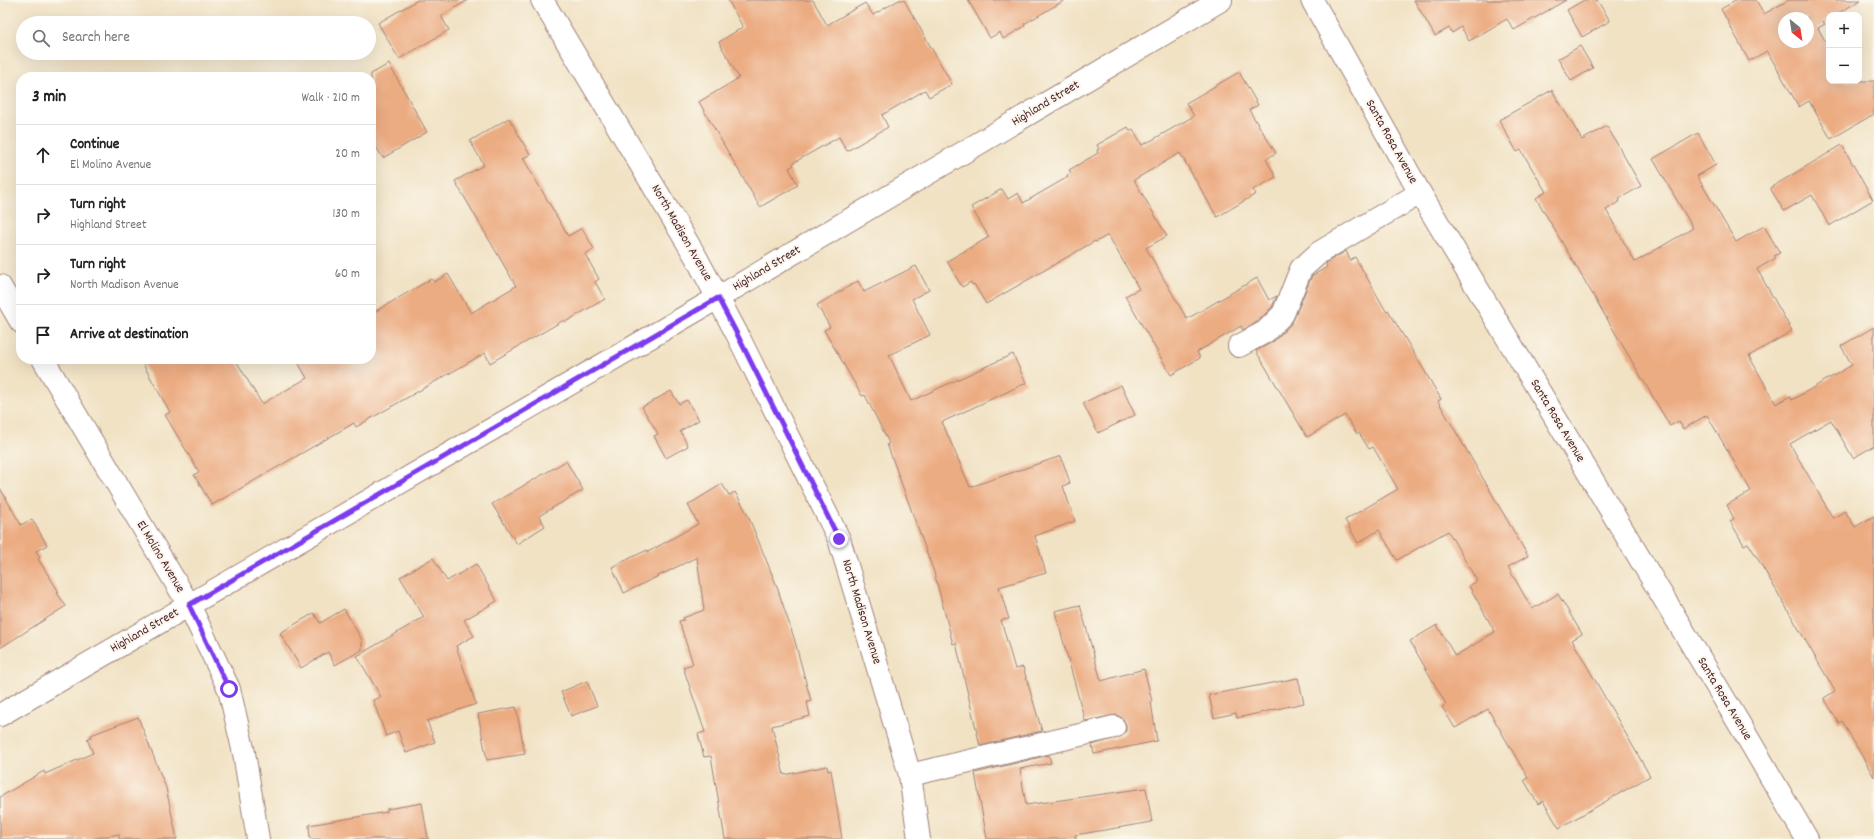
<!DOCTYPE html>
<html lang="en">
<head>
<meta charset="utf-8">
<style>
  :root { --surface:#fff; --page:#f2f2f2; --text:#222; --muted:#767676; --line:#e0e0e0 }
  body { margin:0; font-family:Dekko,sans-serif; background:var(--page); color:var(--text) }
  .controls { position:absolute; right:12px; top:12px; display:grid; overflow:hidden; border-radius:8px; box-shadow:0 4px 16px #0002 }
  .controls button { width:36px; height:36px; display:grid; place-items:center; padding:0; border:0; border-bottom:1px solid var(--line); background:var(--surface); color:var(--text); font:20px sans-serif }
  .compass { position:absolute; left:1778px; top:12px; width:36px; height:36px; border-radius:50%; background:var(--surface); box-shadow:0 4px 16px #0002; rotate:150deg }
  .stop { position:absolute; width:12px; height:12px; margin:-9px; border:3px solid #7c3aed; border-radius:50%; background:#fff }
  .stop.end { background:#7c3aed; border-color:#fff; box-shadow:0 1px 4px #0008 }
  .list { margin:0; padding:0; list-style:none }
  h2 { display:flex; justify-content:space-between; align-items:center; height:52px; margin:0; padding:0 16px; font-size:17px }
  h2 small { font-size:13px; font-weight:400; color:var(--muted) }
  .list li { display:grid; grid-template-columns:26px 1fr auto; gap:12px; align-items:center; box-sizing:border-box; height:60px; padding:0 16px; border-top:1px solid var(--line) }
  .list b { display:block; font-size:15px; white-space:nowrap }
  .list p { margin:0; font-size:13px; white-space:nowrap; color:var(--muted) }
  .list em { font-size:13px; font-style:normal; color:var(--muted) }
  .icon { flex:none; width:22px; height:22px; fill:none; stroke:currentColor; stroke-width:2; stroke-linecap:round; stroke-linejoin:round }
  .map { position:relative; flex:none; width:1874px; height:839px; overflow:hidden }
  .search { position:absolute; background:var(--surface); box-shadow:0 4px 16px #0002; left:16px; top:16px; width:360px; height:44px; display:flex; align-items:center; gap:10px; box-sizing:border-box; padding:0 14px; border-radius:22px; color:var(--muted); font-size:15px }
  .panel { position:absolute; background:var(--surface); box-shadow:0 4px 16px #0002; left:16px; top:72px; width:360px; height:292px; border-radius:16px }
  .map>svg:first-child { display:block }
  .building { fill:#ecac82; fill-rule:evenodd }
  .lines { fill:none; stroke-linecap:round; stroke-linejoin:round }
  .minor-casing { stroke:#9e8078; stroke-width:24 }
  .minor { stroke:#fff; stroke-width:22 }
  .route { stroke:#7c3aed; stroke-width:5 }
  .labels { text-anchor:middle; dominant-baseline:central; stroke-width:4; stroke-linejoin:round; paint-order:stroke }
  .street-label { font-size:13px; fill:#4a1f2b; stroke:#fbf7ec }
</style>
</head>
<body>
<div class="map">
<svg width="1874" height="839" viewBox="0 0 1874 839">
  <rect width="100%" height="100%" fill="#fbf7ec"/>
  <filter id="ink" filterUnits="userSpaceOnUse"><feTurbulence type="fractalNoise" baseFrequency=".025" numOctaves="2"/><feDisplacementMap in="SourceGraphic" scale="8" xChannelSelector="R" yChannelSelector="G"/><feConvolveMatrix kernelMatrix="1 2 1 2 8 2 1 2 1" color-interpolation-filters="sRGB"/></filter>
  <filter id="wash" filterUnits="userSpaceOnUse"><feTurbulence type="fractalNoise" baseFrequency=".012" numOctaves="4" result="noise"/><feDisplacementMap in="SourceGraphic" scale="16" xChannelSelector="R" yChannelSelector="G"/><feGaussianBlur stdDeviation="0.9" result="paint"/><feColorMatrix in="noise" values="0 0 0 0 0 0 0 0 0 0 0 0 0 0 0 0 0 1.4 0 .05"/><feComposite in="paint" operator="in"/></filter>
  <g filter="url(#wash)">
    <rect width="100%" height="100%" fill="#f1e2c4"/>
    <g id="blocks">
      <!-- building -->
      <g class="building">
        <path d="M418 0H468L441 16 449 30 399 59 378 23Z"/>
        <path d="M728 0H813L827 25 865 3 873 15 899 0H904L952 84 929 97 925 90 882 115 888 127 847 151 839 137 793 163 794 165 789 168 798 185 760 207 699 102 739 78 719 42 743 27Z"/>
        <path d="M968 0H1065L1024 24 1025 26 1003 39 1000 32 990 38Z"/>
        <path d="M1414 0H1566L1514 30 1507 19 1469 41 1461 27 1452 33 1449 28 1435 36Z"/>
        <path d="M1584 0H1597L1610 21 1582 37 1567 10Z"/>
        <path d="M1737 0H1756L1764 14 1789 0H1861L1835 15H1829V18L1823 22 1825 24 1818 28 1829 48V81H1874V114L1831 139 1809 101 1799 107 1767 51 1749 61 1721 9ZM1784 18H1808V42H1784Z"/>
        <path d="M1580 46 1593 68 1571 81 1558 59Z"/>
        <path d="M389 64 427 132 383 158 371 139V74Z"/>
        <path d="M1239 72 1258 105 1249 110 1276 153 1266 159 1276 177 1253 190 1256 194 1217 217 1180 153 1134 180 1167 236 1146 248 1187 319 1257 278 1269 300 1277 296 1272 307 1257 322 1243 330 1241 326 1197 352 1200 358 1171 375 1125 296 1139 289 1108 235 1096 242 1095 241 986 304 974 284 972 285 971 282 962 287 947 261 989 237 971 207 1002 189 1008 199 1018 193 1023 203 1068 177 1067 175 1071 173 1069 170 1098 153 1097 150 1099 149 1097 145 1128 127 1130 131 1133 129 1142 145 1152 140 1194 116 1186 103Z"/>
        <path d="M1552 90 1582 140 1607 126 1641 186 1619 199 1620 201 1606 210 1635 262 1693 228 1653 159 1698 133 1716 165 1697 176 1736 242 1764 226 1780 253 1774 256 1776 258 1757 269 1792 331 1749 356 1776 404 1790 396 1792 400 1852 365 1841 346 1874 327V446L1853 458 1831 420 1790 444 1833 518 1845 511 1855 527 1874 516V777L1842 721 1839 723 1824 698 1835 691 1755 554 1748 543 1744 545 1730 521 1734 519 1727 505 1751 491 1707 415 1683 429 1679 421 1670 426 1536 198 1546 192 1521 150 1517 152 1499 120Z"/>
        <path d="M509 118 530 155 523 158 568 236 582 228 594 249 585 254 599 279 595 282 605 299 565 322 564 320 490 363 485 353 356 427 354 423 212 505 194 475 199 472 165 415 170 412 140 359H235L262 404 307 378 296 359H371V314L431 279 434 282 448 274 471 313 516 286 455 181 484 165 470 141Z"/>
        <path d="M1842 145 1873 200 1829 226 1812 195 1784 211 1770 188Z"/>
        <path d="M1346 251 1350 260 1355 257 1386 311 1388 310 1424 370 1441 399 1438 401 1528 556 1508 567 1532 609 1558 594 1582 634 1572 640 1650 776 1559 828 1543 801 1538 804 1524 780 1528 778 1488 709 1455 728 1442 707 1446 704 1410 641 1437 625 1455 656 1495 632 1469 586 1477 581 1448 531 1397 560 1379 530 1358 543 1345 520 1398 489 1373 447 1369 449 1359 433 1357 434 1345 415 1307 437 1256 351 1274 341 1292 323 1312 276 1327 267 1326 264 1327 262Z"/>
        <path d="M916 266 929 290 912 299 930 335 889 355 911 401 1013 354 1026 383 942 422 970 487 1061 456 1070 483 1063 486 1075 521 1035 536 1046 573 999 587 1009 619 1001 620 1015 669 1023 667 1042 731 980 746 956 643 953 644 934 572 887 444 889 443 865 395 862 396 824 330 830 327 817 305 858 281 864 292Z"/>
        <path d="M1121 385 1135 415 1098 433 1083 403Z"/>
        <path d="M671 391 679 404 687 400 699 420 680 431 688 446 666 458 654 436 658 434 642 407Z"/>
        <path d="M566 461 583 490 539 516 545 526 517 544 492 504Z"/>
        <path d="M722 484 729 495 735 492 747 513 776 584 794 638 811 701 807 702 810 716 772 726 784 775 827 766 828 771 831 770 842 839H725L711 756 704 757 698 734 705 732 683 667 693 664 679 621 684 620 683 618 704 610 697 557 624 593 612 567 647 550 648 552 698 524 688 505Z"/>
        <path d="M0 488 21 525 32 519 47 545 36 551 40 558 38 559 59 592 57 593 66 606 0 648Z"/>
        <path d="M433 558 447 581 476 564 497 601 464 620 474 636 456 646 476 704 427 721 435 742 406 753 398 731 386 736 373 700 381 697 357 656 424 617 400 577Z"/>
        <path d="M1080 605 1101 681 1144 669 1152 701 1151 702 1157 741 1094 754 1092 745 1122 736 1126 731V725L1123 719 1117 715 1085 721 1055 611Z"/>
        <path d="M344 609 362 640V650L335 665 328 652 301 668 280 633 314 613 320 623Z"/>
        <path d="M1298 678 1304 703 1237 718 1236 713 1214 718 1209 695Z"/>
        <path d="M587 681 597 706 571 716 561 692Z"/>
        <path d="M516 707 525 754 487 760 478 714Z"/>
        <path d="M138 717 166 788 177 839H119V834L90 839H0V797L44 771 45 774 93 753 87 739 91 737V735Z"/>
        <path d="M1049 755 1051 763 1020 769 1026 805 1146 788 1152 822 1075 835 1076 839H987L975 773Z"/>
        <path d="M422 803 428 839H310L309 825 387 812V809Z"/>
      </g>
    </g>
  </g>
  <g filter="url(#ink)">
    <use href="#blocks" fill-opacity="0" stroke="#9e8078" stroke-width="1"/>
    <g class="lines">
      <!-- minor casing -->
      <g class="minor-casing">
        <g id="minor">
          <path d="M542 0 696 257 737 334 839 539 910 775 919 839"/>
          <path d="M1312 0 1420 193 1746 735 1807 839"/>
          <path d="M0 286 21 322"/>
          <path d="M1239 346 1265 332 1283 314 1301 269 1320 252 1420 193"/>
          <path d="M43 359 189 605 229 689 244 753 258 839"/>
          <path d="M0 715 697 310 1221 0"/>
          <path d="M910 775 1114 727"/>
        </g>
      </g>
      <!-- minor -->
      <use href="#minor" class="minor"/>
    </g>
  </g>
  <g class="lines" filter="url(#ink)">
    <!-- route -->
    <path class="route" d="M229 689 189 605 718 298 737 334 839 539"/>
  </g>
  <g class="labels">
    <!-- street labels -->
    <g class="street-label">
      <text transform="translate(1046 104) rotate(-31)">Highland Street</text>
      <text transform="translate(1391 142) rotate(61)">Santa Rosa Avenue</text>
      <text transform="translate(681 233) rotate(60)">North Madison Avenue</text>
      <text transform="translate(767 269) rotate(-31)">Highland Street</text>
      <text transform="translate(1557 421) rotate(59)">Santa Rosa Avenue</text>
      <text transform="translate(160 557) rotate(59)">El Molino Avenue</text>
      <text transform="translate(861 612) rotate(73)">North Madison Avenue</text>
      <text transform="translate(145 631) rotate(-30)">Highland Street</text>
      <text transform="translate(1724 699) rotate(59)">Santa Rosa Avenue</text>
    </g>
  </g>
</svg>
<div class="controls">
<button>+</button>
<button>−</button>
</div>
<svg class="compass" viewBox="-18 -18 36 36"><path d="M0-13l5 13h-10z" fill="#e53935"/><path d="M0 13l5-13h-10z" fill="#767676"/></svg>
<div class="stop" style="left:229px;top:689px"></div>
<div class="stop end" style="left:839px;top:539px"></div>
<div class="search"><svg class="icon" aria-label="search" viewBox="0 0 24 24"><circle cx="10" cy="10" r="6"/><path d="M15 15l6 6"/></svg>Search here</div>
<section class="panel">
<h2>3 min<small>Walk · 210 m</small></h2>
<ul class="list">
<li><svg class="icon" aria-label="ahead" viewBox="0 0 24 24"><path d="M12 20V5M6 11l6-6 6 6"/></svg><div><b>Continue</b><p>El Molino Avenue</p></div><em>20 m</em></li>
<li><svg class="icon" aria-label="right" viewBox="0 0 24 24"><path d="M7 20v-9h11M14 6l5 5-5 5"/></svg><div><b>Turn right</b><p>Highland Street</p></div><em>130 m</em></li>
<li><svg class="icon" aria-label="right" viewBox="0 0 24 24"><path d="M7 20v-9h11M14 6l5 5-5 5"/></svg><div><b>Turn right</b><p>North Madison Avenue</p></div><em>60 m</em></li>
<li><svg class="icon" aria-label="arrive" viewBox="0 0 24 24"><path d="M6 21V4h12l-3 4 3 4H6"/></svg><div><b>Arrive at destination</b></div></li>
</ul>
</section>
</div>
</body>
</html>
